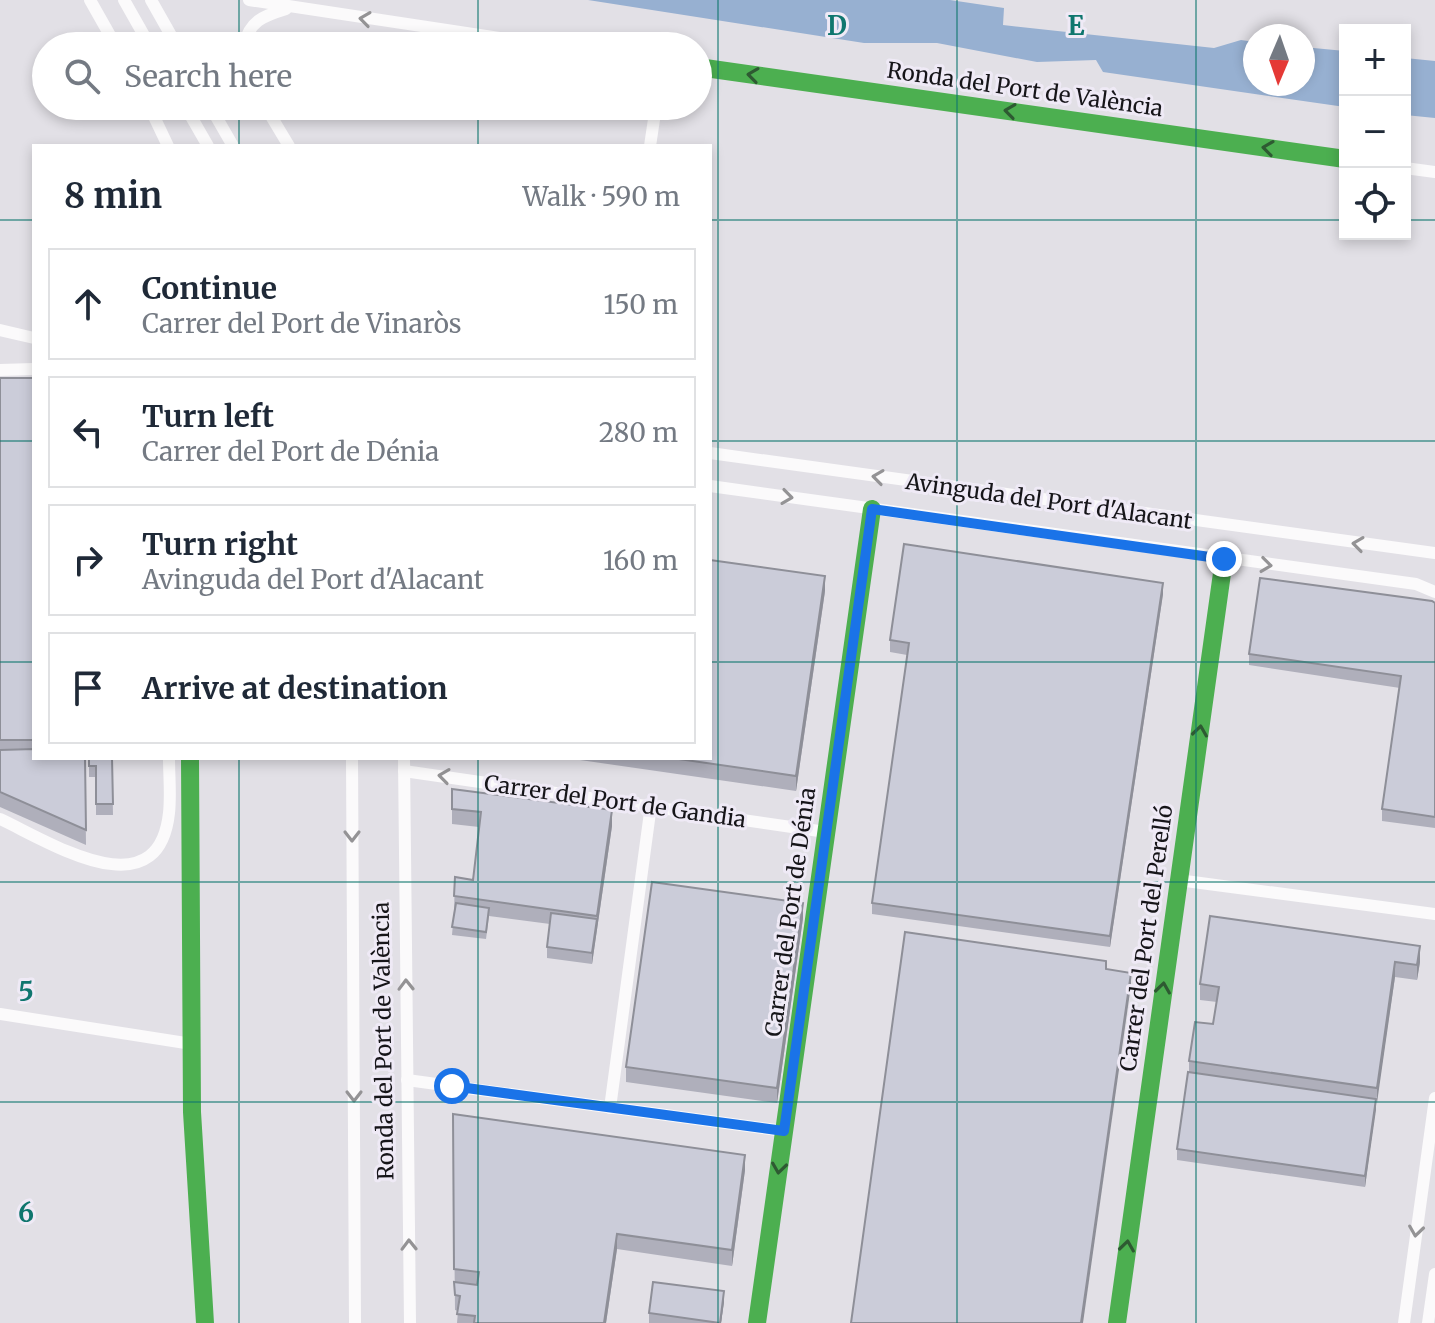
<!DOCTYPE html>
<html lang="en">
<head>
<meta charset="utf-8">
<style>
  :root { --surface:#fff; --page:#f2f2f3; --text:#1f2937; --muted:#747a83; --line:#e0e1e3 }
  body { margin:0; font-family:Merriweather,serif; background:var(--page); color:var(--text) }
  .controls { position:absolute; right:24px; top:24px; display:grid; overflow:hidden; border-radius:0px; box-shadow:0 4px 12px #0003 }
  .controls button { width:72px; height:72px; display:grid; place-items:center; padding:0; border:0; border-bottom:2px solid var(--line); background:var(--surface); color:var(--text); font:40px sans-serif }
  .compass { position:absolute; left:1243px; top:24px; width:72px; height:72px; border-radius:50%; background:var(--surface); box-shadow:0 4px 12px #0003; rotate:182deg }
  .stop { position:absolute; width:24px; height:24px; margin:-18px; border:6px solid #1a73e8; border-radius:50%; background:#fff }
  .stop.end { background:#1a73e8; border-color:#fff; box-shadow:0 2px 8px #0008 }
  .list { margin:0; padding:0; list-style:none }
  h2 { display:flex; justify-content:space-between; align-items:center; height:104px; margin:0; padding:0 32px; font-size:34px }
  h2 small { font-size:26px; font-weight:400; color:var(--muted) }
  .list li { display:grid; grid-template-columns:52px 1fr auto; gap:24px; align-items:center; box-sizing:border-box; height:112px; margin:0 16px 16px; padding:0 16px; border:2px solid var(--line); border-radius:0px }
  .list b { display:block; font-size:30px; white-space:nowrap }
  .list p { margin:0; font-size:26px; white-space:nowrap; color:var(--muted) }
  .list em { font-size:26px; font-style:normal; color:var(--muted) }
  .icon { flex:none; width:44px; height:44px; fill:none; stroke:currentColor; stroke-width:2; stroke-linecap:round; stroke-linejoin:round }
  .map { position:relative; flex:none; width:1435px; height:1323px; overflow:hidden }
  .search { position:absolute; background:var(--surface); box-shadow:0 4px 12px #0003; left:32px; top:32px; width:680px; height:88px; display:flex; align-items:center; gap:20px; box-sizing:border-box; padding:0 28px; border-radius:44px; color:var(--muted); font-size:30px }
  .panel { position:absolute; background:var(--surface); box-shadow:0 4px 12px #0003; left:32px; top:144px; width:680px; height:616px; border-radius:0px }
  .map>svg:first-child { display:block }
  .water { fill:#97b0d1 }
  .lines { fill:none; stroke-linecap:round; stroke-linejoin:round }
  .street { stroke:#fbfafb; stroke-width:12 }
  .fast { stroke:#4caf50; stroke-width:18 }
  .wall { fill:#afafbb }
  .shaded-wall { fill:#8e8f98 }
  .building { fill:#cbccd9; stroke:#8e8f98; stroke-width:2 }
  .oneway { stroke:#949395 }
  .oneway2 { stroke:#2e5a32 }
  .route { stroke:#1a73e8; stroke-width:10 }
  .grid { fill:none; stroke:#0f766e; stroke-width:2; stroke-opacity:0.55 }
  .labels { text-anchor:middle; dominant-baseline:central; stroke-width:6; stroke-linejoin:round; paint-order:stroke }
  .street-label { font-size:22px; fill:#161519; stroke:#efeaf6 }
  .grid-label { font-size:26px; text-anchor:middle; font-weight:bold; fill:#0f766e; stroke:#efeaf6; stroke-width:6; stroke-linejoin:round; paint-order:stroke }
</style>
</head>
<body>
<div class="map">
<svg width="1435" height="1323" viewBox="0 0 1435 1323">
  <rect width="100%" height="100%" fill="#e2e0e6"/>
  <!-- water -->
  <g class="water">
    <path d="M588 0H950L1004 8 1003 25 1214 48 1241 40 1255 42V84H1303V47L1345 51V107L1103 72 1096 60 1037 62 937 43H864Z"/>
    <path d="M1405 58 1435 61V118L1405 115Z"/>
  </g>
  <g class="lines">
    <!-- street -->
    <g class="street">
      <path d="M90 0 116 46"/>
      <path d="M124 0 150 46"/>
      <path d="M151 0 177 46"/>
      <path d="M249 0 553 46"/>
      <path d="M244 46C249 21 263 16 286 9"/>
      <path d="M149 106 168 146"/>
      <path d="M185 106 208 146"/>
      <path d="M210 106 233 146"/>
      <path d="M265 106 289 146"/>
      <path d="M650 146 656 106"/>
      <path d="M1405 168 1435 172"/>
      <path d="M0 330 34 338"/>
      <path d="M0 370 34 369"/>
      <path d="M710 453 1435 553"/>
      <path d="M710 486 1416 584 1435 592"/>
      <path d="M352 758 355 1323"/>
      <path d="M404 758 410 1323"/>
      <path d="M404 771 826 832"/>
      <path d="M0 819C48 841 158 913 169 813 171 795 169 776 169 758"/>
      <path d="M1178 880 1435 914"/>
      <path d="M0 1014 192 1044"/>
      <path d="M407 1080 784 1131"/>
      <path d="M610 1108 651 805"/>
      <path d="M1404 1323 1435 1098"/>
      <path d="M1428 1323 1435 1274"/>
    </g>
    <!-- fast -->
    <g class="fast">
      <path d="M698 67 1345 159"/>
      <path d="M190 758 192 1112 205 1323"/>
      <path d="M757 1323 872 509"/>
      <path d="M1117 1323 1224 559"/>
    </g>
  </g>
  <!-- wall -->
  <g class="wall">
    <path d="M0 378H34V758H85L86 845 0 807Z"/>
    <path d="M825 591 796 791 566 758H710Z"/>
    <path d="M1163 594 1110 947 872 914V903L907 655 890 652V640Z"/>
    <path d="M1435 603V828L1382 821V809L1400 688 1249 665V654Z"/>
    <path d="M89 758H112L113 815H96V777H89Z"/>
    <path d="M452 789 612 826 592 964 547 958V947L550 924 489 916 486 939 452 935 454 911 455 877 473 880 479 827 452 824Z"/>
    <path d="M1210 916 1420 962 1417 980 1395 977 1376 1103 1365 1187 1177 1160V1149L1189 1072V1061L1213 1024 1217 1002 1200 1000V984Z"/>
    <path d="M803 918 777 1103 626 1082V1067Z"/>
    <path d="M453 1114 745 1170 732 1266 617 1249 606 1323H457L458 1311 455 1310Z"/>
    <path d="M724 1302 721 1323H649V1313Z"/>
  </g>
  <!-- shaded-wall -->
  <g class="shaded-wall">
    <path d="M825 576V591L796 791V776Z"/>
    <path d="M1163 583V594L1110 947V936Z"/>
    <path d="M612 810V826L592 964V953Z"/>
    <path d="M803 903V918L777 1103V1088Z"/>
    <path d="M1420 946V962L1417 980V965Z"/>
    <path d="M1395 962V977L1377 1103V1088Z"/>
    <path d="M1131 973V985L1083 1323H1081Z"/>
    <path d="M1376 1099V1110L1365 1187V1176Z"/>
    <path d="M745 1155V1170L732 1266V1250Z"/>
    <path d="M617 1234V1249L606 1323H604Z"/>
    <path d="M724 1291V1302L721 1323H720Z"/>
  </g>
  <!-- building -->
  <g class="building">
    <rect x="0" y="378" width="34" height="362"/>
    <path d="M904 544 1163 583 1110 936 872 903 909 643 890 640Z"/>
    <path d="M710 560 825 576 796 776 672 758H710Z"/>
    <path d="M1260 578 1432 601 1435 603V817L1382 809 1401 676 1249 654Z"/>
    <path d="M34 749V758H85L86 830 0 792V750Z"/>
    <path d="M89 758H112L113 804H96V766H89Z"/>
    <path d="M452 789 612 810 597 916 454 896 455 877 473 880 481 812 452 809Z"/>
    <path d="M652 882 803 903 777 1088 626 1067Z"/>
    <path d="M456 903 489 908 486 932 452 927Z"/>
    <path d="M551 913 597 919 592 953 547 947Z"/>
    <path d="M1210 916 1420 946 1417 965 1395 962 1377 1088 1189 1061 1195 1022 1213 1024 1219 987 1200 984Z"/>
    <path d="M905 932 1106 961V969L1131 973 1081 1323H851Z"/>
    <path d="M1188 1072 1376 1099 1365 1176 1177 1149Z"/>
    <path d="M453 1114 745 1155 732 1250 617 1234 604 1323H474L475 1316 457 1314 460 1296 455 1295 454 1282 477 1285 479 1272 454 1269Z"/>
    <path d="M653 1282 724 1291 720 1323 649 1313Z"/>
  </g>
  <!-- one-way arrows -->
  <defs><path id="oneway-chevron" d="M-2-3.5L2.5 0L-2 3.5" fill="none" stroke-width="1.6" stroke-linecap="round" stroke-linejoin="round" transform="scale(2)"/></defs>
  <g class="oneway">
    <use href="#oneway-chevron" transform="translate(365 19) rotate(-172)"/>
    <use href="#oneway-chevron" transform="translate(878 477) rotate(-172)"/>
    <use href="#oneway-chevron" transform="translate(787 497) rotate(8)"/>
    <use href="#oneway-chevron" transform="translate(1358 544) rotate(-172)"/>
    <use href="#oneway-chevron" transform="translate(1266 565) rotate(7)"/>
    <use href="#oneway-chevron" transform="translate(444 776) rotate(-172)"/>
    <use href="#oneway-chevron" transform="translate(352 836) rotate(90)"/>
    <use href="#oneway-chevron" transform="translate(406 985) rotate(-91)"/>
    <use href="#oneway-chevron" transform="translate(354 1096) rotate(90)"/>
    <use href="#oneway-chevron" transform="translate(1416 1231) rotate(98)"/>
    <use href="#oneway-chevron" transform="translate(409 1245) rotate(-91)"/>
  </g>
  <g class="oneway2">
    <use href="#oneway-chevron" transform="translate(753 75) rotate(-172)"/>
    <use href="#oneway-chevron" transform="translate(1010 111) rotate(-172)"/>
    <use href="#oneway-chevron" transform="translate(1268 148) rotate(-172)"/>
    <use href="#oneway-chevron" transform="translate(1200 731) rotate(-82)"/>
    <use href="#oneway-chevron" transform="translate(1163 988) rotate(-82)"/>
    <use href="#oneway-chevron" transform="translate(779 1168) rotate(98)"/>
    <use href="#oneway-chevron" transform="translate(1127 1246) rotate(-82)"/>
  </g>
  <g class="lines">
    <!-- route -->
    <path class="route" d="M452 1086 784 1131 872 509 1224 559"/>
  </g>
  <!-- grid -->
  <path class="grid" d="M239 0V46M478 0V46M718 0V1323M957 0V1323M1196 0V1323M239 106V146M478 106V146M0 220H34M710 220H1345M1405 220H1435M0 441H34M710 441H1435M0 662H34M710 662H1435M239 758V1323M478 758V1323M0 882H1435M0 1102H1435"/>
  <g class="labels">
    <!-- street labels -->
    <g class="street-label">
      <text transform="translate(1025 89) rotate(8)">Ronda del Port de València</text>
      <text transform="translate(1049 501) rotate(8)">Avinguda del Port d'Alacant</text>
      <text transform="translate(615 801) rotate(8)">Carrer del Port de Gandia</text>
      <text transform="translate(790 912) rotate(-82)">Carrer del Port de Dénia</text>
      <text transform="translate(1146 938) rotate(-82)">Carrer del Port del Perelló</text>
      <text transform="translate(383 1041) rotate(-91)">Ronda del Port de València</text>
    </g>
  </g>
  <g class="grid-label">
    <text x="837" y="35">D</text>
    <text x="1076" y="35">E</text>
    <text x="26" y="1001">5</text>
    <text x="26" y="1222">6</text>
  </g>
</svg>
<div class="controls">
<button>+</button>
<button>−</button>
<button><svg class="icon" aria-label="locate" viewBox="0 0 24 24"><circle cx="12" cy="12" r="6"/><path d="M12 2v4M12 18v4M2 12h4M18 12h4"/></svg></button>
</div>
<svg class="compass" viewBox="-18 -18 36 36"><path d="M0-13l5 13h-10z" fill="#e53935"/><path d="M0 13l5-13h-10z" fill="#747a83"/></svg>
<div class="stop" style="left:452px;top:1086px"></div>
<div class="stop end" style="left:1224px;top:559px"></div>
<div class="search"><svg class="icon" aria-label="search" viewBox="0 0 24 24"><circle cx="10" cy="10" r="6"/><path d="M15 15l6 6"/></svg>Search here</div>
<section class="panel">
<h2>8 min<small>Walk · 590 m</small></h2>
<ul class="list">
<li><svg class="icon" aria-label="ahead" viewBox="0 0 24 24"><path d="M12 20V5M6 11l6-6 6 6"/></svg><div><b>Continue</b><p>Carrer del Port de Vinaròs</p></div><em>150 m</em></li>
<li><svg class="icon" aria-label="left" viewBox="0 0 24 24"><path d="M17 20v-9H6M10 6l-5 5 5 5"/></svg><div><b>Turn left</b><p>Carrer del Port de Dénia</p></div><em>280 m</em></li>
<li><svg class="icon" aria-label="right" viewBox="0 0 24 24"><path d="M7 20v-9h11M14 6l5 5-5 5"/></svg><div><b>Turn right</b><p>Avinguda del Port d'Alacant</p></div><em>160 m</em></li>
<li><svg class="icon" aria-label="arrive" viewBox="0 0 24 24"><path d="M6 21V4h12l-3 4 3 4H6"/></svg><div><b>Arrive at destination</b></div></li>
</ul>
</section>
</div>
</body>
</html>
